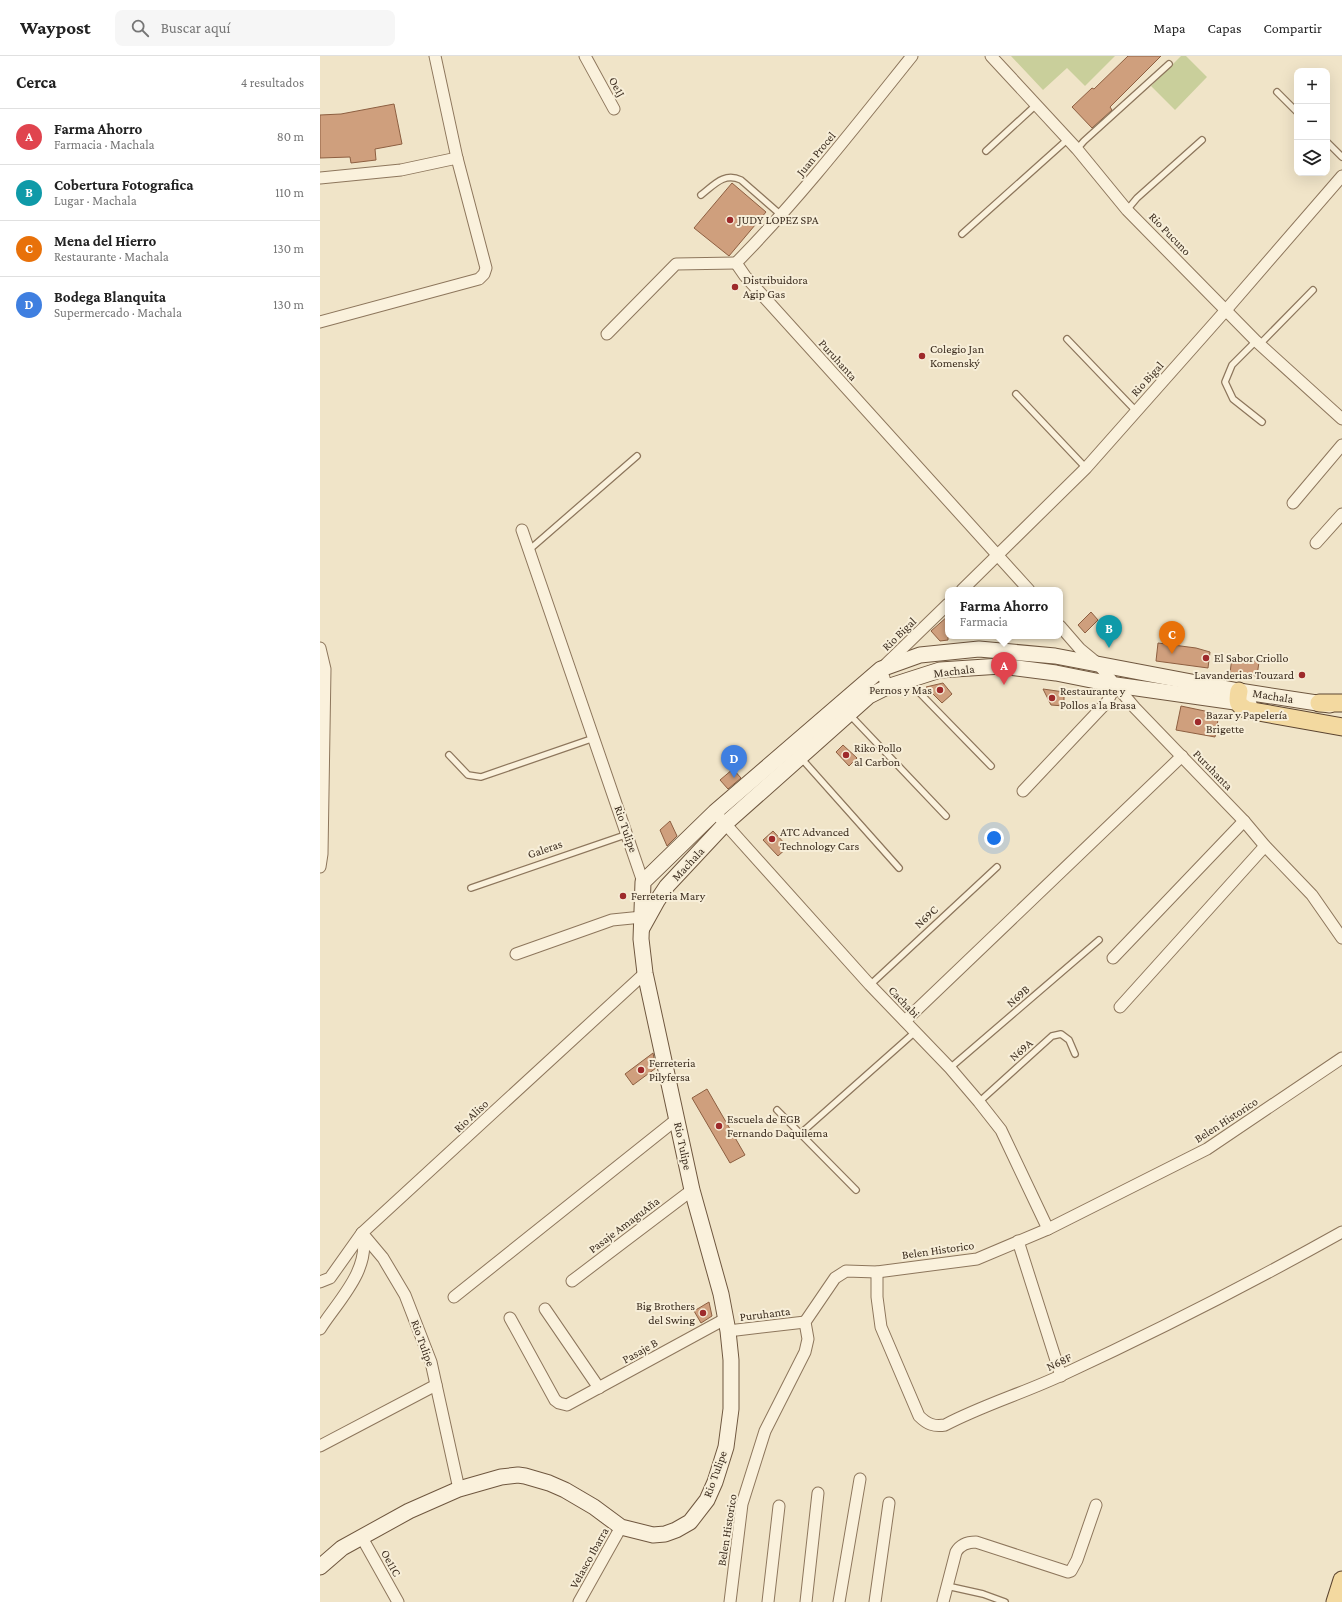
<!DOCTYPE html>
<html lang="es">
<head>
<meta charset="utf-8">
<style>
  :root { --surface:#fff; --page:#f6f6f6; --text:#222; --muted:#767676; --line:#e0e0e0; --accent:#db2777 }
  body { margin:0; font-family:"Crimson Pro",serif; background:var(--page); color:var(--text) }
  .controls { position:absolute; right:12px; top:12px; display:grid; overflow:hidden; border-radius:8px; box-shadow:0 4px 16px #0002 }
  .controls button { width:36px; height:36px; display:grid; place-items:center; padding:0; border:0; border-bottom:1px solid var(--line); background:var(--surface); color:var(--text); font:20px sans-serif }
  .you { position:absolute; left:674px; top:782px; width:14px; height:14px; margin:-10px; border:3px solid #fff; border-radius:50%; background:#1a73e8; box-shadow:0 0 0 6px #1a73e833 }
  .badge { display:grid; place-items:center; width:26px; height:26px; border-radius:50%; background:var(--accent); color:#fff; font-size:13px; font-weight:700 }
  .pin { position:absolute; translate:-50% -33px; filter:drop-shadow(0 1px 2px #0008) }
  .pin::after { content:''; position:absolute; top:21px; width:14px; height:12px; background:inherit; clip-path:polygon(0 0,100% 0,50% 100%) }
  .popup { position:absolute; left:625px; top:531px; width:118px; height:52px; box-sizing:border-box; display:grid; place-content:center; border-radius:8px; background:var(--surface); filter:drop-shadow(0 1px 3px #0005); font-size:13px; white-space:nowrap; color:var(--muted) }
  .popup b { font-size:15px; color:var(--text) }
  .popup::after { content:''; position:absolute; left:50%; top:100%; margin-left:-8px; border:8px solid transparent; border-top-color:var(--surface) }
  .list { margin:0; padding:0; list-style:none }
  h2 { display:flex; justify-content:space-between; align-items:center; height:52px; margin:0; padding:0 16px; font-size:17px }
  h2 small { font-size:13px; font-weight:400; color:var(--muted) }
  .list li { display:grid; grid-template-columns:26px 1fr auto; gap:12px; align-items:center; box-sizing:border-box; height:56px; padding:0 16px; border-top:1px solid var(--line) }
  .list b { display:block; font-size:15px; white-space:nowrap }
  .list p { margin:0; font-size:13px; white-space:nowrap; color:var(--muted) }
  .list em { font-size:13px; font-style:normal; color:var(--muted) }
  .icon { flex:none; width:22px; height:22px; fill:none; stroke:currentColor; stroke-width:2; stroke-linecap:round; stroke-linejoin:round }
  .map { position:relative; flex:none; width:1022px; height:1546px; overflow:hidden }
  header { display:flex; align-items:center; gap:24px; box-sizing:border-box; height:56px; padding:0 20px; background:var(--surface); border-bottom:1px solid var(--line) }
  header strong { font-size:19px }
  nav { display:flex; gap:22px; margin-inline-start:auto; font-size:14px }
  .search { width:280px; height:36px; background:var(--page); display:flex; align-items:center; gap:10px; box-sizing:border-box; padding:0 14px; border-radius:8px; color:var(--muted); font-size:15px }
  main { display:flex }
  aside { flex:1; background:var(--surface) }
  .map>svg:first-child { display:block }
  .green { fill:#c9cf9b }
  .building { fill:#cf9f7d; stroke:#8d5f41 }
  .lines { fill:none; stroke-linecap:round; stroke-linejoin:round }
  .lane-casing { stroke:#8d765c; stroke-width:8 }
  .street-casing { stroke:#8d765c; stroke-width:13 }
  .secondary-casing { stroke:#6f573f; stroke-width:17 }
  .primary-casing { stroke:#5b4430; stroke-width:19 }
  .lane { stroke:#faf1dc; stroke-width:5.5 }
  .street { stroke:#faf1dc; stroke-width:11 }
  .secondary { stroke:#faf1dc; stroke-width:15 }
  .primary { stroke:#f3d9a0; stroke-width:17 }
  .poi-dot { fill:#9e2a2b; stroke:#f7eed8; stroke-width:1.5 }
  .labels { text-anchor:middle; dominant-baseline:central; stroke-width:4; stroke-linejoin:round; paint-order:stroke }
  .street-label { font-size:12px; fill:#3d2e20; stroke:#f7eed8 }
  .poi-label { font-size:12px; fill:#3d2e20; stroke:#f7eed8; text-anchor:start }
</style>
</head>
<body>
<header>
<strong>Waypost</strong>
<div class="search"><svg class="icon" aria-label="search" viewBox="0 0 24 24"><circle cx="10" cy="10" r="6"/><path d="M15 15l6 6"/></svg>Buscar aquí</div>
<nav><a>Mapa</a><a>Capas</a><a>Compartir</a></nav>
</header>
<main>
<aside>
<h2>Cerca<small>4 resultados</small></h2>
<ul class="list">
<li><span class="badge" style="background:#e0444e">A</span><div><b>Farma Ahorro</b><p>Farmacia · Machala</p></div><em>80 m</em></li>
<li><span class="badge" style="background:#0f9aa8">B</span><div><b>Cobertura Fotografica</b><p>Lugar · Machala</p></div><em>110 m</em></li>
<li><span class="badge" style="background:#e8710a">C</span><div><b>Mena del Hierro</b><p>Restaurante · Machala</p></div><em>130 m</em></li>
<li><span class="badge" style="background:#3f7fe0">D</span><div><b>Bodega Blanquita</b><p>Supermercado · Machala</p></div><em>130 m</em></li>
</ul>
</aside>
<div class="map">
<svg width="1022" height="1546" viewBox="0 0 1022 1546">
  <rect width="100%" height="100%" fill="#f0e4c8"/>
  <!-- green -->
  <g class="green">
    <path d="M691 0H795L765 30 747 12 723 34Z"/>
    <path d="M861 0H866L887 21 855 54 831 30Z"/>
  </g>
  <!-- building -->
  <g class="building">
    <path d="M808 0H841L790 51 792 54 772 72 752 51 772 32 774 33Z"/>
    <path d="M74 48 82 88 55 93 56 104 31 107 30 101 0 102V59L21 58Z"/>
    <path d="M412 127 446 156 409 200 374 172Z"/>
    <path d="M771 556 778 564 765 577 758 569Z"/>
    <path d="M628 560V584L620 585 611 575Z"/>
    <path d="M838 587 876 592 890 596 888 612 836 605Z"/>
    <path d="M912 601 939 606 937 620 910 617Z"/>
    <path d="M623 627 632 638 622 647 606 631Z"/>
    <path d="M723 633 744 636V650L731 649Z"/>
    <path d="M861 650 899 658 895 681 856 674Z"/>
    <path d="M523 689 537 702 529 710 516 696Z"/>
    <path d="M413 713 421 722 408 733 400 724Z"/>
    <path d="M350 765 357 780 347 790 340 774Z"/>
    <path d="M453 775 468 791 458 800 443 784Z"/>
    <path d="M333 997 336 1012 313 1029 305 1018Z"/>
    <path d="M387 1033 425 1099 410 1107 372 1042Z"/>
    <path d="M389 1246 392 1260 381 1267 374 1255Z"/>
  </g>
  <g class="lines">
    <!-- lane casing -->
    <g class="lane-casing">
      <g id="lane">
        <path d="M957 36 977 56"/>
        <path d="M1007 86 1022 101"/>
        <path d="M757 93 764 85 849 8"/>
        <path d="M666 95 716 49"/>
        <path d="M381 139C394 129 404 116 421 124L461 159"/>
        <path d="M807 154 817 142 882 84"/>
        <path d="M642 178 748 83"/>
        <path d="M747 283 816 355"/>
        <path d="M936 285 912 309 905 326 913 343 942 366"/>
        <path d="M940 288 993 234"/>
        <path d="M696 338 766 412"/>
        <path d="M209 494 317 400"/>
        <path d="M589 626 671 710"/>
        <path d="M529 658 626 760"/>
        <path d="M129 699 148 719 161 721 274 682"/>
        <path d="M481 702 579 812"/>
        <path d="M151 832 308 778"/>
        <path d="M550 929 677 811"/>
        <path d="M630 1012 779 884"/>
        <path d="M659 1046 732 980 741 978 749 984 755 998"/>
        <path d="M457 1054 536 1134"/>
        <path d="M480 1078 595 976"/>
        <path d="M627 1530 663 1538 685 1546"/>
      </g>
    </g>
    <!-- street casing -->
    <g class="street-casing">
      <g id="street">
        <path d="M265 0 294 53"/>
        <path d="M671 0 757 93 807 154 936 285 1022 363"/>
        <path d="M0 122 81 114 137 102"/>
        <path d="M416 207 425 220 709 534"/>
        <path d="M416 207C479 143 535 71 592 0"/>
        <path d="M0 266 159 223 164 218 166 212 137 102 115 0"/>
        <path d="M287 278 356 208 416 207"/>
        <path d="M973 447 1022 389"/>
        <path d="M202 474 323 826"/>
        <path d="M996 487 1022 458"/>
        <path d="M642 534 766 412 906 254 1022 120"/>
        <path d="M740 570 760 593 777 607 815 652 924 765 945 790 992 839 1022 882"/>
        <path d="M0 592 5 613 2 798 0 811"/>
        <path d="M567 631 561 613 628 548"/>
        <path d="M703 735 787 646 796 629"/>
        <path d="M400 762 550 929 630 1012 659 1046 681 1074 728 1173"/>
        <path d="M196 898 292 864 322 861"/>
        <path d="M793 902 924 765"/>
        <path d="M800 951 945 790"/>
        <path d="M585 965 862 700"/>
        <path d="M42 1177 63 1202 85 1239 111 1306 139 1433"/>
        <path d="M698 1185 741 1320"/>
        <path d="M557 1216V1241L561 1271 599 1360C607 1368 614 1371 625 1369 663 1349 704 1337 742 1319 837 1275 931 1227 1022 1176"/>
        <path d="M252 1225 372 1134"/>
        <path d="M0 1226 10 1222 42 1177 325 917"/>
        <path d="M134 1241 357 1063"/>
        <path d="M225 1253 279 1332"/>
        <path d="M190 1262 235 1344 239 1347 247 1349 405 1263"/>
        <path d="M0 1273C17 1246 52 1213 42 1177"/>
        <path d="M408 1275 485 1266"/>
        <path d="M0 1390 116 1329"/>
        <path d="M41 1480 78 1546"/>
        <path d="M259 1546 301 1471"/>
        <path d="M410 1546 422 1448 445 1375 485 1296 488 1283 485 1266 515 1222 526 1215 557 1216 657 1203 728 1173 887 1093 1022 1002"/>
        <path d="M448 1546 459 1450"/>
        <path d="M486 1546 498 1437"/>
        <path d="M519 1546 540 1423"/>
        <path d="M555 1546 569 1447"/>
        <path d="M623 1546 636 1496C640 1489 647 1486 656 1486L748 1516 751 1515 757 1504 776 1449"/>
      </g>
    </g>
    <!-- secondary casing -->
    <g class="secondary-casing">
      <g id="secondary">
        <path d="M322 872 337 845 347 830 405 768 549 640 567 631 620 614 681 610 736 617 796 629 929 648"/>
        <path d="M0 1511 22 1492 89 1455 139 1433 181 1421 198 1419 205 1420 229 1427 245 1434 274 1451 301 1471 333 1479 345 1478 356 1474 370 1466 387 1444 395 1426 406 1391 411 1353V1304L408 1275 401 1238 372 1134 325 917 321 883 323 826 395 756 561 613 600 599 659 593 735 600 919 635 1010 649"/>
      </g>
    </g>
    <!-- primary casing -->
    <g class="primary-casing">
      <g id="primary">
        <path d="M919 635C917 645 917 649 927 654L1022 671"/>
        <path d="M999 647H1022"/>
        <path d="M1015 1546 1022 1524"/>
      </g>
    </g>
    <!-- lane -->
    <use href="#lane" class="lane"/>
    <!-- street -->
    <use href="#street" class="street"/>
    <!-- secondary -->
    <use href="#secondary" class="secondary"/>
    <!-- primary -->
    <use href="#primary" class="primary"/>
  </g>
  <!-- markers -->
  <g class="poi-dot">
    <circle cx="410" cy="164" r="4"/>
    <circle cx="415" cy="231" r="4"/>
    <circle cx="602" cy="300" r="4"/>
    <circle cx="886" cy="602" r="4"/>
    <circle cx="982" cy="619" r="4"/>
    <circle cx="620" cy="634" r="4"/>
    <circle cx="732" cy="642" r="4"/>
    <circle cx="878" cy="666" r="4"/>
    <circle cx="526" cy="699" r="4"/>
    <circle cx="452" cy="783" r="4"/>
    <circle cx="303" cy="840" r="4"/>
    <circle cx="321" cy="1014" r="4"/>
    <circle cx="399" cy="1070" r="4"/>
    <circle cx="383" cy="1257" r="4"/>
  </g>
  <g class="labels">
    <!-- street labels -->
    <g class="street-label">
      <text transform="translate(297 31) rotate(61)">Oe1J</text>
      <text transform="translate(496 98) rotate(-50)">Juan Procel</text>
      <text transform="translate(850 178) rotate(46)">Rio Pucuno</text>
      <text transform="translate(518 304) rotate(48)">Puruhanta</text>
      <text transform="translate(827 323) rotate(-48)">Rio Bigal</text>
      <text transform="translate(579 578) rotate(-44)">Rio Bigal</text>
      <text transform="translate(634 615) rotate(-7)">Machala</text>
      <text transform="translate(953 640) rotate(9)">Machala</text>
      <text transform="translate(893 714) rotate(46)">Puruhanta</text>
      <text transform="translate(306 773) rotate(71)">Rio Tulipe</text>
      <text transform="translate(225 793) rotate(-19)">Galeras</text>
      <text transform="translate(368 808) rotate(-47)">Machala</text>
      <text transform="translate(606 861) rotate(-43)">N69C</text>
      <text transform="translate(698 940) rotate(-41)">N69B</text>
      <text transform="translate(584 946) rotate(46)">Cachabi</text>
      <text transform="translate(701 994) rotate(-42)">N69A</text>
      <text transform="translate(151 1060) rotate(-43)">Rio Aliso</text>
      <text transform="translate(906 1064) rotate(-33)">Belen Historico</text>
      <text transform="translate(363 1090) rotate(78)">Rio Tulipe</text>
      <text transform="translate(304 1169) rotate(-37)">Pasaje AmaguAña</text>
      <text transform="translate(618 1194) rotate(-8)">Belen Historico</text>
      <text transform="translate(445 1258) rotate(-7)">Puruhanta</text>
      <text transform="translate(103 1287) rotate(70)">Rio Tulipe</text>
      <text transform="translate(320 1295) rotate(-29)">Pasaje B</text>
      <text transform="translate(739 1306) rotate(-25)">N68F</text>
      <text transform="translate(395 1418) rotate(-70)">Rio Tulipe</text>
      <text transform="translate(407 1474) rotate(-81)">Belen Historico</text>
      <text transform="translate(269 1502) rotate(-61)">Velasco Ibarra</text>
      <text transform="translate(71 1507) rotate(61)">Oe11C</text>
    </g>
    <!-- poi labels -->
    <g class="poi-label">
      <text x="418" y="164">JUDY LOPEZ SPA</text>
      <text x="423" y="224">Distribuidora<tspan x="423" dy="14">Agip Gas</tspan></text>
      <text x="610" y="293">Colegio Jan<tspan x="610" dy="14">Komenský</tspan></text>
      <text x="894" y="602">El Sabor Criollo</text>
      <text x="974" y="619" text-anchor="end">Lavanderias Touzard</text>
      <text x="612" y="634" text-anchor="end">Pernos y Mas</text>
      <text x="740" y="635">Restaurante y<tspan x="740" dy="14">Pollos a la Brasa</tspan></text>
      <text x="886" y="659">Bazar y Papelería<tspan x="886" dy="14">Brigette</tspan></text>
      <text x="534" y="692">Riko Pollo<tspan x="534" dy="14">al Carbon</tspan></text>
      <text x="460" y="776">ATC Advanced<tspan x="460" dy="14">Technology Cars</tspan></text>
      <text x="311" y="840">Ferreteria Mary</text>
      <text x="329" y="1007">Ferreteria<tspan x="329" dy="14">Pilyfersa</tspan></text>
      <text x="407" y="1063">Escuela de EGB<tspan x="407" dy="14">Fernando Daquilema</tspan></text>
      <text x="375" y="1250" text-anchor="end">Big Brothers<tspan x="375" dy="14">del Swing</tspan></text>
    </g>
  </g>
</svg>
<div class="controls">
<button>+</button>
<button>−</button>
<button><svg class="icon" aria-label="layers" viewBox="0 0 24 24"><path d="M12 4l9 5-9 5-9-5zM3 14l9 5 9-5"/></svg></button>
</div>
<div class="you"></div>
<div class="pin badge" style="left:684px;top:629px;background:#e0444e">A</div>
<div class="popup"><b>Farma Ahorro</b>Farmacia</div>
<div class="pin badge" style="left:789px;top:592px;background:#0f9aa8">B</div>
<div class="pin badge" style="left:852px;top:598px;background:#e8710a">C</div>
<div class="pin badge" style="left:414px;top:722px;background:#3f7fe0">D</div>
</div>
</main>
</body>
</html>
